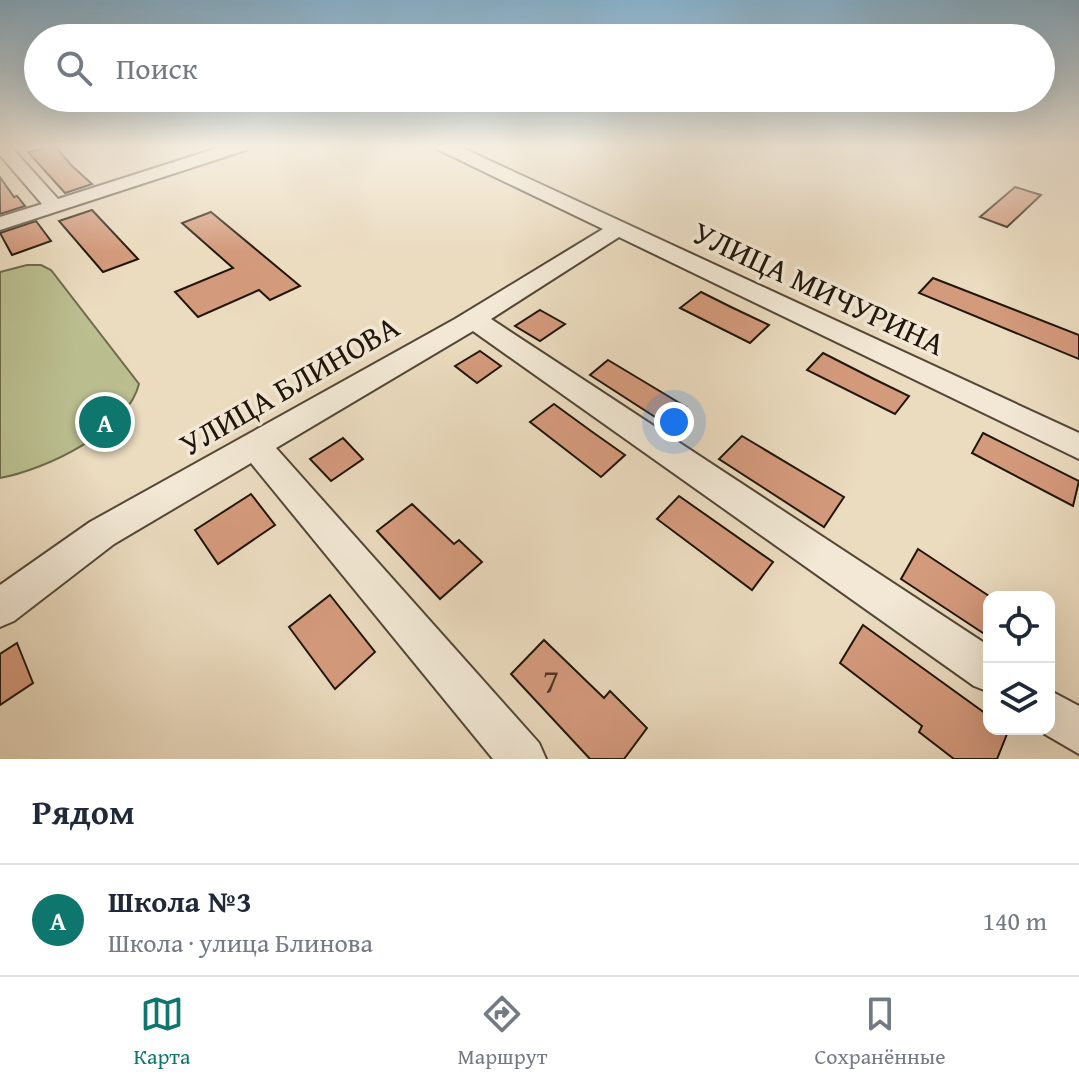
<!DOCTYPE html>
<html lang="ru">
<head>
<meta charset="utf-8">
<style>
  :root { --surface:#fff; --page:#f2f2f3; --text:#1f2937; --muted:#747a83; --line:#e0e1e3; --accent:#0f766e }
  body { margin:0; font-family:"Gentium Book Plus",serif; background:var(--page); color:var(--text) }
  .controls { position:absolute; right:24px; bottom:24px; display:grid; overflow:hidden; border-radius:16px; box-shadow:0 8px 32px #0002 }
  .controls button { width:72px; height:72px; display:grid; place-items:center; padding:0; border:0; border-bottom:2px solid var(--line); background:var(--surface); color:var(--text); font:40px sans-serif }
  .you { position:absolute; left:674px; top:422px; width:28px; height:28px; margin:-20px; border:6px solid #fff; border-radius:50%; background:#1a73e8; box-shadow:0 0 0 12px #1a73e833 }
  .badge { display:grid; place-items:center; width:52px; height:52px; border-radius:50%; background:var(--accent); color:#fff; font-size:26px; font-weight:700 }
  .pin { position:absolute; translate:-50% -50%; border:4px solid #fff; box-shadow:0 2px 8px #0006 }
  .list { margin:0; padding:0; list-style:none }
  h2 { display:flex; justify-content:space-between; align-items:center; height:104px; margin:0; padding:0 32px; font-size:34px }
  h2 small { font-size:26px; font-weight:400; color:var(--muted) }
  .list li { display:grid; grid-template-columns:52px 1fr auto; gap:24px; align-items:center; box-sizing:border-box; height:112px; padding:0 32px; border-top:2px solid var(--line) }
  .list b { display:block; font-size:30px; white-space:nowrap }
  .list p { margin:0; font-size:26px; white-space:nowrap; color:var(--muted) }
  .list em { font-size:26px; font-style:normal; color:var(--muted) }
  .icon { flex:none; width:44px; height:44px; fill:none; stroke:currentColor; stroke-width:2; stroke-linecap:round; stroke-linejoin:round }
  .map { position:relative; flex:none; width:1079px; height:759px; overflow:hidden }
  .search { position:absolute; background:var(--surface); box-shadow:0 8px 32px #0002; left:24px; right:24px; top:24px; height:88px; display:flex; align-items:center; gap:20px; box-sizing:border-box; padding:0 28px; border-radius:44px; color:var(--muted); font-size:30px }
  .sheet { height:216px; background:var(--surface) }
  nav { display:flex; justify-content:space-around; align-items:center; box-sizing:border-box; height:112px; border-top:2px solid var(--line); background:var(--surface); font-size:22px; color:var(--muted) }
  nav a { display:grid; justify-items:center; gap:4px }
  nav .on { color:var(--accent) }
  .map>svg:first-child { display:block }
  .green { fill:#bbbf90; stroke:#6e6a4e; stroke-width:2 }
  .building { fill:#d49a7c; stroke:#20160b; stroke-width:2 }
  .lines { fill:none; stroke-linecap:round; stroke-linejoin:round }
  .minor-casing { stroke:#534738; stroke-width:4 }
  .minor { fill:#f2e8d5; fill-rule:evenodd }
  .labels { text-anchor:middle; dominant-baseline:central; stroke-width:7; stroke-linejoin:round; paint-order:stroke }
  .street-label { font-size:32px; fill:#20160b; stroke:#f2e8d5 }
  .near-number-label { font-size:34px; fill:#4d3727 }
</style>
</head>
<body>
<div class="map">
<svg width="1079" height="759" viewBox="0 0 1079 759">
  <rect width="100%" height="100%" fill="#ebdbbf"/>
  <filter id="stains"><feTurbulence type="fractalNoise" baseFrequency=".0025" numOctaves="4"/><feColorMatrix values="0 0 0 0 .2 0 0 0 0 .09 0 0 0 0 .02 0 0 0 .5 -.17"/></filter>
  <radialGradient id="worn" r=".72"><stop offset=".6" stop-color="#630" stop-opacity="0"/><stop offset="1" stop-color="#630" stop-opacity=".3"/></radialGradient>
  <!-- green -->
  <path class="green" d="M27 265H41L51 270 139 384C127 431 45 470 0 478V272Z"/>
  <!-- building -->
  <g class="building">
    <path d="M55 146 71 165 92 184 65 193 28 152Z"/>
    <path d="M0 177 14 197 17 196 25 206 0 214Z"/>
    <path d="M1015 187 1041 195 1007 227 980 217Z"/>
    <path d="M92 210 138 259 103 272 59 221Z"/>
    <path d="M211 212 300 286 270 300 259 290 198 317 175 292 233 268 182 223Z"/>
    <path d="M36 221 51 241 12 255 0 233Z"/>
    <path d="M933 278 1079 335V359L919 293Z"/>
    <path d="M701 292 731 307 769 325 750 343 680 308Z"/>
    <path d="M540 310 565 324 540 341 515 326Z"/>
    <path d="M480 351 501 366 477 383 455 366Z"/>
    <path d="M823 353 874 379 909 396 895 414 807 370Z"/>
    <path d="M608 360 648 384 686 407 666 424 590 375Z"/>
    <path d="M554 404 591 431 625 455 601 477 530 422Z"/>
    <path d="M983 433 1079 481 1073 506 972 453Z"/>
    <path d="M742 436 844 497 824 527 719 459Z"/>
    <path d="M343 438 363 459 331 481 310 459Z"/>
    <path d="M251 494 275 525 218 564 195 530Z"/>
    <path d="M679 496 773 562 752 590 657 519Z"/>
    <path d="M412 504 454 544 459 540 482 562 440 599 377 531Z"/>
    <path d="M918 549 989 596V637L901 579Z"/>
    <path d="M330 595 375 652 335 689 289 627Z"/>
    <path d="M863 625 989 716V729H1009L997 759H954L919 732 922 726 840 663Z"/>
    <path d="M544 640 604 698 610 691 647 728 624 759H590L511 674Z"/>
    <path d="M17 643 33 683 0 705V654Z"/>
  </g>
  <g class="lines">
    <!-- minor casing -->
    <g class="minor-casing">
      <g id="minor">
        <path d="M0 146H10L58 199 224 146H248L246 150 0 230V217L42 204 0 155Z"/>
        <path d="M437 146H458L1079 433V459L619 237 491 319 989 646V692L974 686 473 331 276 448 539 743 546 759H493L251 463 114 544 14 621 0 627V585L90 522 455 319 603 229 439 150Z"/>
        <path d="M1049 690 1079 706V754L1036 729H1049Z"/>
      </g>
    </g>
    <!-- minor -->
    <use href="#minor" class="minor"/>
  </g>
  <!-- sky -->
  <linearGradient id="sky" x2="0" y2="1"><stop stop-color="#88b6d4"/><stop offset="0.58" stop-color="#f6efe2"/><stop offset="1" stop-color="#f6efe2" stop-opacity="0"/></linearGradient>
  <rect width="1079" height="252" fill="url(#sky)"/>
  <g class="labels">
    <!-- street labels -->
    <g class="street-label">
      <text transform="translate(819 288) rotate(25)">УЛИЦА МИЧУРИНА</text>
      <text transform="translate(289 385) rotate(-30)">УЛИЦА БЛИНОВА</text>
    </g>
    <!-- near-number labels -->
    <g class="near-number-label">
      <text x="551" y="680">7</text>
    </g>
  </g>
  <rect width="100%" height="100%" filter="url(#stains)"/>
  <rect width="100%" height="100%" fill="url(#worn)"/>
</svg>
<div class="controls">
<button><svg class="icon" aria-label="locate" viewBox="0 0 24 24"><circle cx="12" cy="12" r="6"/><path d="M12 2v4M12 18v4M2 12h4M18 12h4"/></svg></button>
<button><svg class="icon" aria-label="layers" viewBox="0 0 24 24"><path d="M12 4l9 5-9 5-9-5zM3 14l9 5 9-5"/></svg></button>
</div>
<div class="you"></div>
<div class="pin badge" style="left:105px;top:422px">A</div>
<div class="search"><svg class="icon" aria-label="search" viewBox="0 0 24 24"><circle cx="10" cy="10" r="6"/><path d="M15 15l6 6"/></svg>Поиск</div>
</div>
<section class="sheet">
<h2>Рядом<small></small></h2>
<ul class="list">
<li><span class="badge">A</span><div><b>Школа №3</b><p>Школа · улица Блинова</p></div><em>140 m</em></li>
</ul>
</section>
<nav>
<a class="on"><svg class="icon" aria-label="map" viewBox="0 0 24 24"><path d="M3 6l6-2 6 2 6-2v14l-6 2-6-2-6 2zM9 4v14M15 6v14"/></svg>Карта</a>
<a><svg class="icon" aria-label="directions" viewBox="0 0 24 24"><path d="M12 3l9 9-9 9-9-9zM9 14v-3h6M13 9l2 2-2 2"/></svg>Маршрут</a>
<a><svg class="icon" aria-label="saved" viewBox="0 0 24 24"><path d="M7 4h10v16l-5-4-5 4z"/></svg>Сохранённые</a>
</nav>
</body>
</html>
